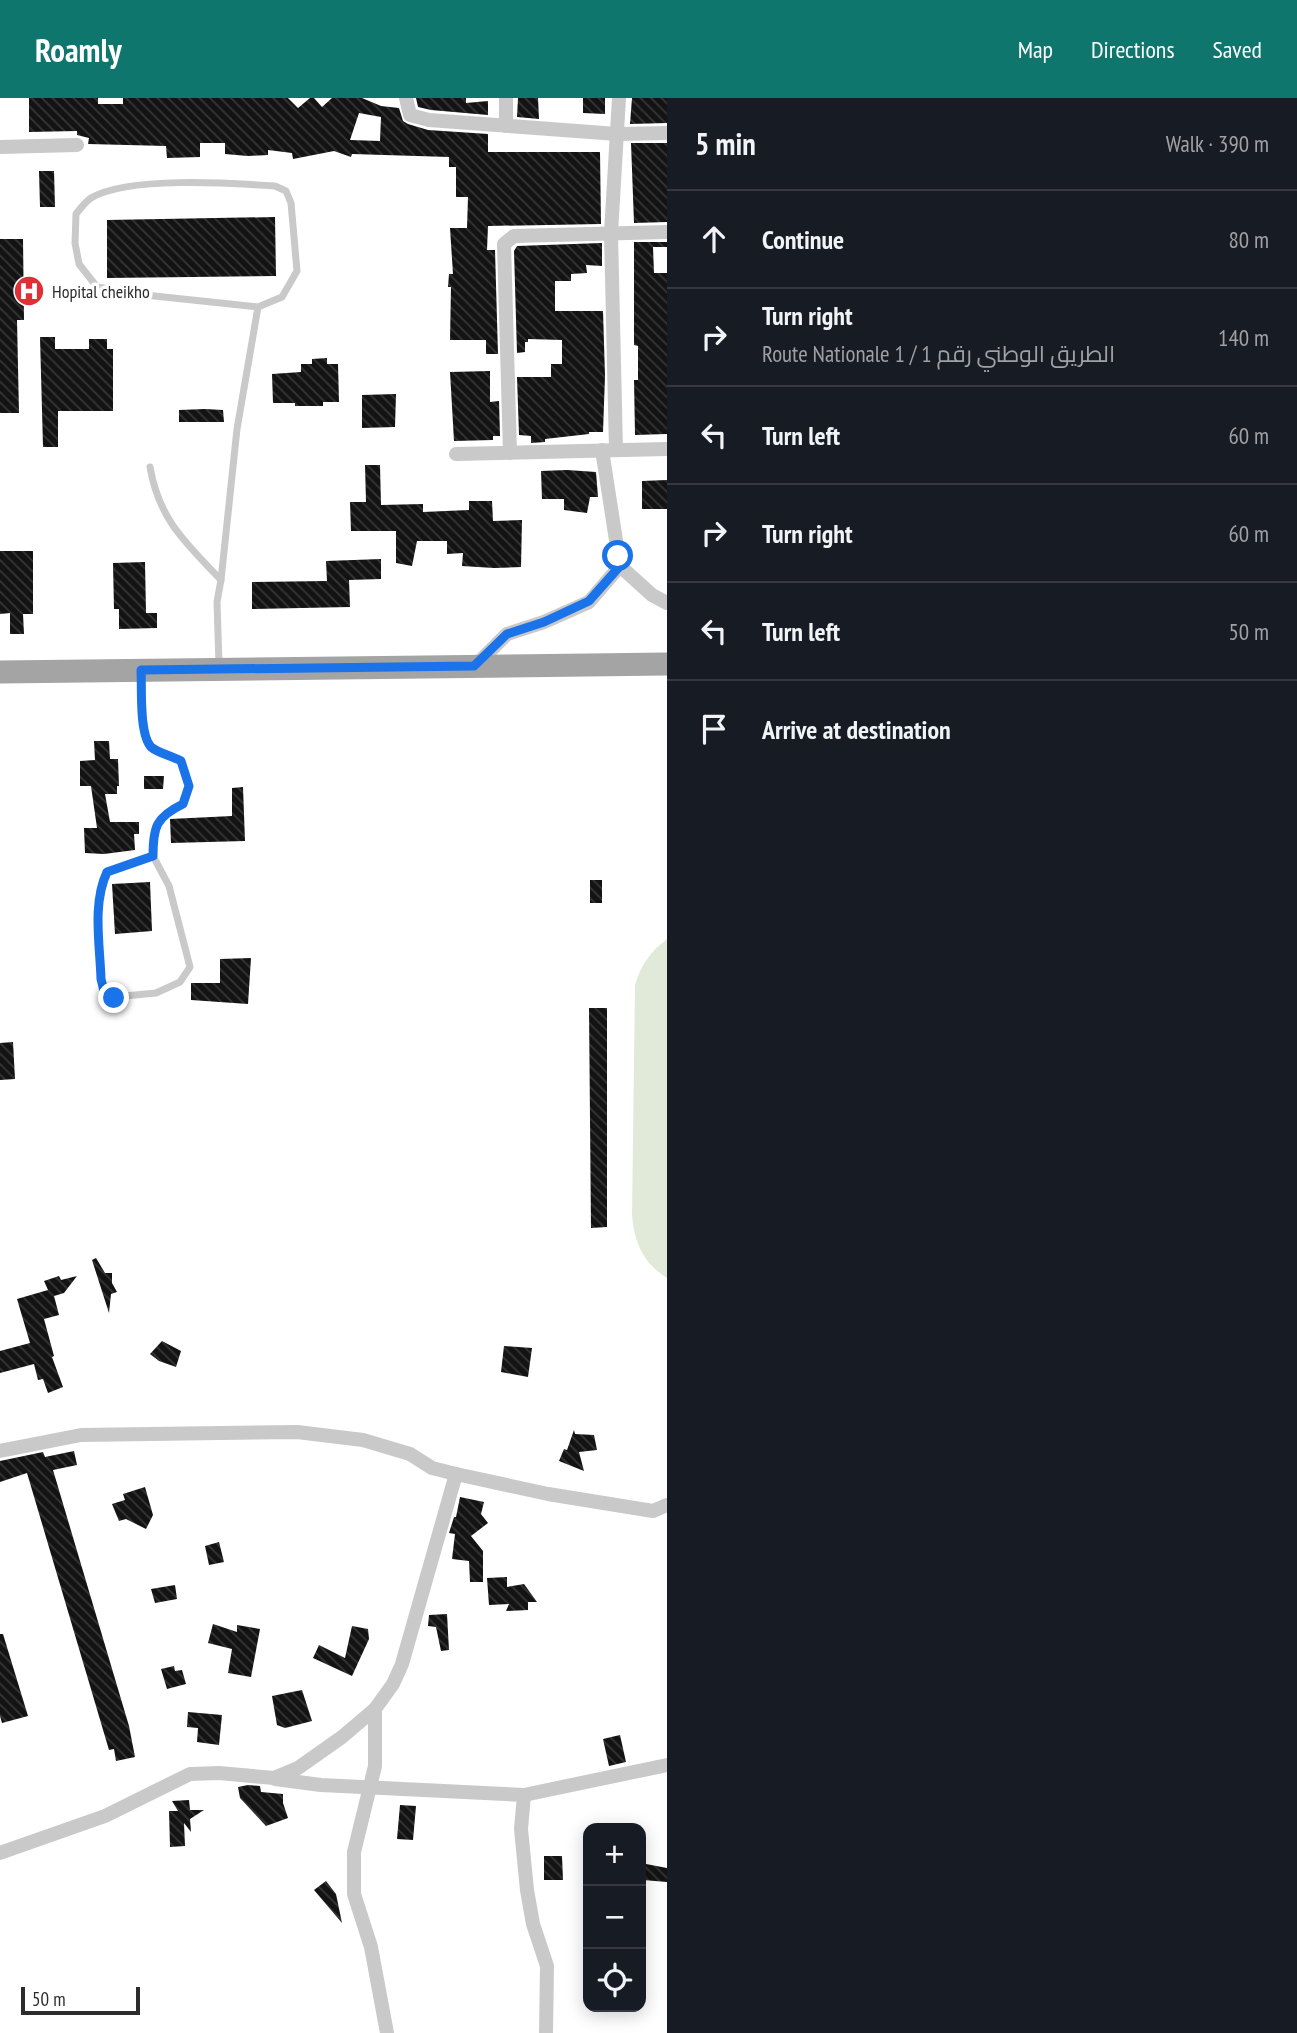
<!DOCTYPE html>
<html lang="en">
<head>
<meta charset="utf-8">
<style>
  :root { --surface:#171b24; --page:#242831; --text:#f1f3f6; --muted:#9ea1a6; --line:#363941; --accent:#0f766e }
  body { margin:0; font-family:"PT Sans Narrow",Cairo,sans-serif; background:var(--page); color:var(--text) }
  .controls { position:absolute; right:21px; bottom:21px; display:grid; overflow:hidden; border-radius:14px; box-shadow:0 4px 18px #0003 }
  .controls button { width:63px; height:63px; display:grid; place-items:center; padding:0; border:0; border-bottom:2px solid var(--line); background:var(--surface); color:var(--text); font:35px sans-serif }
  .scale { position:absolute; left:21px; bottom:18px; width:119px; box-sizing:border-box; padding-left:7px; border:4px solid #2c2c2c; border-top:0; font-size:19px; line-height:24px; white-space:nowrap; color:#2c2c2c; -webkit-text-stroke:5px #fff; paint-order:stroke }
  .stop { position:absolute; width:21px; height:21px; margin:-16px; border:5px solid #1a73e8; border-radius:50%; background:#fff }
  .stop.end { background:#1a73e8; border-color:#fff; box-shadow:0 2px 7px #0008 }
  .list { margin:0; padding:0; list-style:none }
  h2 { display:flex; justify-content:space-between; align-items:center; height:91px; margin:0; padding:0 28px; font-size:30px }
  h2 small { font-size:23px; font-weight:400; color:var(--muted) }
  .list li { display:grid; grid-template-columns:46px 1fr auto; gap:21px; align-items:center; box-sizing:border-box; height:98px; padding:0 28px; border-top:2px solid var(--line) }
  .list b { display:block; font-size:26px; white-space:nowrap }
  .list p { margin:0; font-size:23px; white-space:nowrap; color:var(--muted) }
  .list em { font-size:23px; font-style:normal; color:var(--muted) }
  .icon { flex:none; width:38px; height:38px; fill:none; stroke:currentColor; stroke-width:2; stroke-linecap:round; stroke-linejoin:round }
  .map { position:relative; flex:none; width:667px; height:1935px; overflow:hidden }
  header { display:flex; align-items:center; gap:42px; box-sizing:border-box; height:98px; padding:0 35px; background:var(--accent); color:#fff }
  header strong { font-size:33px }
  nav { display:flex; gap:38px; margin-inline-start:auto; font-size:24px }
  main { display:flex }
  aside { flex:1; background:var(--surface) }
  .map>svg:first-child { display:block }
  .pitch { fill:#e1ead9 }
  .building { fill:url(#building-back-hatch); fill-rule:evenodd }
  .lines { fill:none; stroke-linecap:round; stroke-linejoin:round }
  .lane { stroke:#c9c9c9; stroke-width:7 }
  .street { stroke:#c9c9c9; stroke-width:14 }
  .primary { stroke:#a4a4a4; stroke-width:23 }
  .route { stroke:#1a73e8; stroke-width:9 }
  .labels { text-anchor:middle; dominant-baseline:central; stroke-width:7; stroke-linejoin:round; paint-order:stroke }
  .poi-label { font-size:18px; fill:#2c2c2c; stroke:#fff; text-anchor:start }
</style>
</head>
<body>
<header>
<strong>Roamly</strong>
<nav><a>Map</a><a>Directions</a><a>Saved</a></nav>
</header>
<main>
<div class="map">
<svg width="667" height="1935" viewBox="0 0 667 1935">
  <defs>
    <pattern id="building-back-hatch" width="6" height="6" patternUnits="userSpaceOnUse" patternTransform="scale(1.75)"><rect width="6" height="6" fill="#131313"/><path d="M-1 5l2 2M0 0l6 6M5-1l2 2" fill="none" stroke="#363636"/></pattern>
  </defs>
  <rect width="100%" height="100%" fill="#fff"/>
  <!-- pitch -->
  <path class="pitch" d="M667 841V1180C643 1165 635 1146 632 1118L635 887C641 867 650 854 667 841Z"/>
  <!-- building -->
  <g class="building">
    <path d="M29 0H98V6H123V0H288L298 10 310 0H314L322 9 332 0H362L381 8 399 10 403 23 408 26 428 32 488 36V54H600L601 126 488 128 487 152H495L498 256H486V242H450L451 189H448L449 176H453L450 130H467L468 99H456V69H449V59L352 56 351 59 334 53 293 61 292 55 268 52V57L248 58 225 56V45H200V59L167 60 166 48 88 46 89 40 77 37V33L29 34ZM359 15 381 19 380 43 350 42Z"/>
    <path d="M416 0H466V5L488 3V17L431 12 418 9Z"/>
    <path d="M518 0H538L539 21 517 19Z"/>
    <path d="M583 0H605V16L583 15Z"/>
    <path d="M632 0H667V25L630 26Z"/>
    <path d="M631 45H667V124L634 125Z"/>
    <path d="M39 73H54L55 109H40Z"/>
    <path d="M275 119 276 178 107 180V122Z"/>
    <path d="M0 141H23L24 222H17L19 315H0Z"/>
    <path d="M634 144H667V149H653L654 175H667V336L635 337 634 282H638V248L634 247Z"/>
    <path d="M602 145V168L586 167 587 175 571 176V183H555V213H603L605 278 603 334H589V336L545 341V344L531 345V338L519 337 517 279H551V266H562V242L528 241V244H525V254L517 255 514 153 517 148Z"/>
    <path d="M40 239H55V251H89V241H107V251H113V313H58V349H43Z"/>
    <path d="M327 260V266H338L339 304H323V308H295V305H273L272 276 301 274V266H312V261Z"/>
    <path d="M490 273V304L499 303 500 338H493V342L454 343 450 274Z"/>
    <path d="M396 296 395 329 362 330V297Z"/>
    <path d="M205 311 223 312 224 324H179V312Z"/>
    <path d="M365 367H380L381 407 423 406V414L469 412V403H492L493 423 522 422 521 469 494 470 462 468 463 455 447 456V443H417L412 468 396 465V433H351L350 404H366Z"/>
    <path d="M567 372 596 374 598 399H590L587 415 564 412V401H542L541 373Z"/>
    <path d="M667 382V411H642V383Z"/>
    <path d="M0 453H33V516H23L24 536H10V515L0 516Z"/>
    <path d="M381 461V481L349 482 350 509 252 511V484L327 483 326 463Z"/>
    <path d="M145 464 146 515H157V530L119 531V511H114L113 465Z"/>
    <path d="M94 643H109L110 661H118L119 688H117V696H105L110 724H139V736H134L135 752 104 756 85 755 84 730H97L91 688H80V663L95 662Z"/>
    <path d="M144 678H164L163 691H144Z"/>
    <path d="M243 689 245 743 171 745 170 721 232 718V690Z"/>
    <rect x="590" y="782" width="12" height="23"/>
    <path d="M150 784 152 833 115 836 112 786Z"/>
    <path d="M251 860 248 906 191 902V885H220V861Z"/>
    <path d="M589 910H607V1129L591 1130Z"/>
    <path d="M13 944 15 981 0 982V945Z"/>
    <path d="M96 1160 105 1175H112V1185L117 1194 111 1196 109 1215 92 1162Z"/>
    <path d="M59 1178 61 1182 77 1178 64 1195 54 1198 59 1217 44 1221 54 1258 52 1259 63 1289 48 1295 43 1281 38 1282 34 1266 0 1275V1253L30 1245 17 1201 48 1192 44 1183Z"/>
    <path d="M162 1243 181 1253 176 1269 159 1263 150 1256Z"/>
    <path d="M504 1248 532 1250 528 1279 501 1274Z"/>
    <path d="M574 1332 575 1336 594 1337 597 1352 579 1354 584 1373 559 1363 564 1351 567 1352Z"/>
    <path d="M74 1353 77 1367 53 1372 129 1628 135 1659 116 1663 114 1651 109 1652 27 1375 0 1384V1363L43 1354 45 1359Z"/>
    <path d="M145 1389 153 1417 146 1431 126 1421 119 1423 112 1406 125 1402 123 1396Z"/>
    <path d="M460 1399 484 1404 481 1416 488 1425 471 1438 483 1453V1484H470L469 1463 452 1461 455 1436 449 1435 454 1419H456Z"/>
    <path d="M219 1444 224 1464 209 1467 205 1448Z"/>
    <path d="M507 1479V1489L524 1486 537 1504H528V1512L506 1513 509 1506 489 1507 487 1480Z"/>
    <path d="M175 1487 177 1501 155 1505 151 1491Z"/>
    <path d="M447 1516 449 1552 441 1553 436 1529 428 1528 429 1517Z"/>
    <path d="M213 1526 237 1534V1527L260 1531 251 1579 228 1575 232 1551 208 1545Z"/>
    <path d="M352 1528 368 1531 369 1541 352 1578 313 1560 319 1547 345 1560Z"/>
    <path d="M0 1536H3L28 1618 2 1625 0 1618Z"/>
    <path d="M174 1568 175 1573 182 1572 186 1586 167 1591 161 1571Z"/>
    <path d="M302 1592 312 1623 285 1630 277 1627 272 1598Z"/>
    <path d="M188 1614 222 1617 219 1647 197 1644 198 1630 187 1629Z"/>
    <path d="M620 1637 626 1664 609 1668 603 1641Z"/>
    <path d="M248 1687 260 1688 261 1694 283 1696V1705L288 1720 266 1728 240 1700 238 1689Z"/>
    <path d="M189 1702 190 1712H204L190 1721 191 1734 184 1725 185 1748 170 1749 169 1713H178L172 1703Z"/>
    <path d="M400 1707 416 1708 413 1742 397 1741Z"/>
    <path d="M544 1758H562L563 1782H544Z"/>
    <path d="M646 1766 667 1770V1784L643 1782Z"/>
    <path d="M326 1783 336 1796 342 1825 314 1792Z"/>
  </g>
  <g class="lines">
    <!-- lane -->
    <g class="lane">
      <path d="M150 369C159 422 186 445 221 482L217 504 219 567"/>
      <path d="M221 482 237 331 258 209 282 199 297 173 291 105 286 93 275 88C231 85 128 78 91 100 85 104 80 111 76 116L75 145 79 166 97 189 145 197 258 209"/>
      <path d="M142 576C142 593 139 636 151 648 157 655 172 658 181 663L189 688 183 706C156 719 153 729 153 758"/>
      <path d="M153 758 169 788 190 869 180 884 156 895 114 899 104 893 101 881C100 847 92 806 107 774Z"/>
    </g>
    <!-- street -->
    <g class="street">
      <path d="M406 0 410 17 429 22 617 36 667 35"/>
      <path d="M506 0V28"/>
      <path d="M0 49 77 47"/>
      <path d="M602 352 620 468 652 497 667 505"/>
      <path d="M616 352 611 135 619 0"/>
      <path d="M510 355 504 146 514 138 667 134"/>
      <path d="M456 356 667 351"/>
      <path d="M475 568 507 536 544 524 589 504 620 468"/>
      <path d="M0 1353 81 1337 297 1334 363 1342 410 1356 432 1370 456 1376 548 1396 653 1413 667 1407"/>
      <path d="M375 1611V1668L354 1754V1796L371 1849 387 1935"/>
      <path d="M275 1681 321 1687 524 1697 667 1667"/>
      <path d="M524 1697 521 1731 527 1792 533 1826 547 1868 546 1935"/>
      <path d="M0 1755 105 1718 190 1676 219 1675 274 1680 298 1670 342 1639 375 1611 393 1586 402 1566 456 1376"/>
    </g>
    <!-- primary -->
    <path class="primary" d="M0 574 667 566"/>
  </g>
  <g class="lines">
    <!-- route -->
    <path class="route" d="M114 900 104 893 101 881C100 847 92 806 107 774L153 758C153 729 156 719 183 706L189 688 181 663C172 658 158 655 151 649 139 636 142 590 141 572L474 568 507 536 544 524 589 503 620 468 618 458"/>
  </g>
  <!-- icons -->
  <defs>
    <g id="hospital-disc" transform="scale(1.575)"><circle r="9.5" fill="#e22f35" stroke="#fff"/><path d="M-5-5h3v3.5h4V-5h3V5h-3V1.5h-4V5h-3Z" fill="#fff"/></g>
  </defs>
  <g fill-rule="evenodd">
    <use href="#hospital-disc" x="29" y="193"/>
  </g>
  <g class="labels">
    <!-- poi labels -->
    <g class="poi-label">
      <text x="52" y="193">Hopital cheikho</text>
    </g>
  </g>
</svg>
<div class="controls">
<button>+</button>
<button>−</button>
<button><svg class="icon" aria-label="locate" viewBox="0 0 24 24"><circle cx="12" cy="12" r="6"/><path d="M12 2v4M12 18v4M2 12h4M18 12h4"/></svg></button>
</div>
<div class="scale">50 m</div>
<div class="stop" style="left:618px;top:458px"></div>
<div class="stop end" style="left:114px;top:900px"></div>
</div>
<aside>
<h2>5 min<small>Walk · 390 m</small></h2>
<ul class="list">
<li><svg class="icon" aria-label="ahead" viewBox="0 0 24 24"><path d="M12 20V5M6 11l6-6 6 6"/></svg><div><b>Continue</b></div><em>80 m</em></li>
<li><svg class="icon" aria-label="right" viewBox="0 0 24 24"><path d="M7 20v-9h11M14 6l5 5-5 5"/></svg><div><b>Turn right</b><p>Route Nationale 1 / الطريق الوطني رقم 1</p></div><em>140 m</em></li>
<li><svg class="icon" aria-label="left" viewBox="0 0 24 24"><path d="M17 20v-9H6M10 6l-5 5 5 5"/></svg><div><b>Turn left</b></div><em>60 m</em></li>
<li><svg class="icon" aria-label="right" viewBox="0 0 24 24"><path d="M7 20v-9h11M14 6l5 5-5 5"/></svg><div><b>Turn right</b></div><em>60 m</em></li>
<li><svg class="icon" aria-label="left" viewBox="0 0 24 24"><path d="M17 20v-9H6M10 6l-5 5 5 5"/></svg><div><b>Turn left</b></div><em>50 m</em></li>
<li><svg class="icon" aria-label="arrive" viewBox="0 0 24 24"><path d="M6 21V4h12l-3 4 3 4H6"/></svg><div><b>Arrive at destination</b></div></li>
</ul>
</aside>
</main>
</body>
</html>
